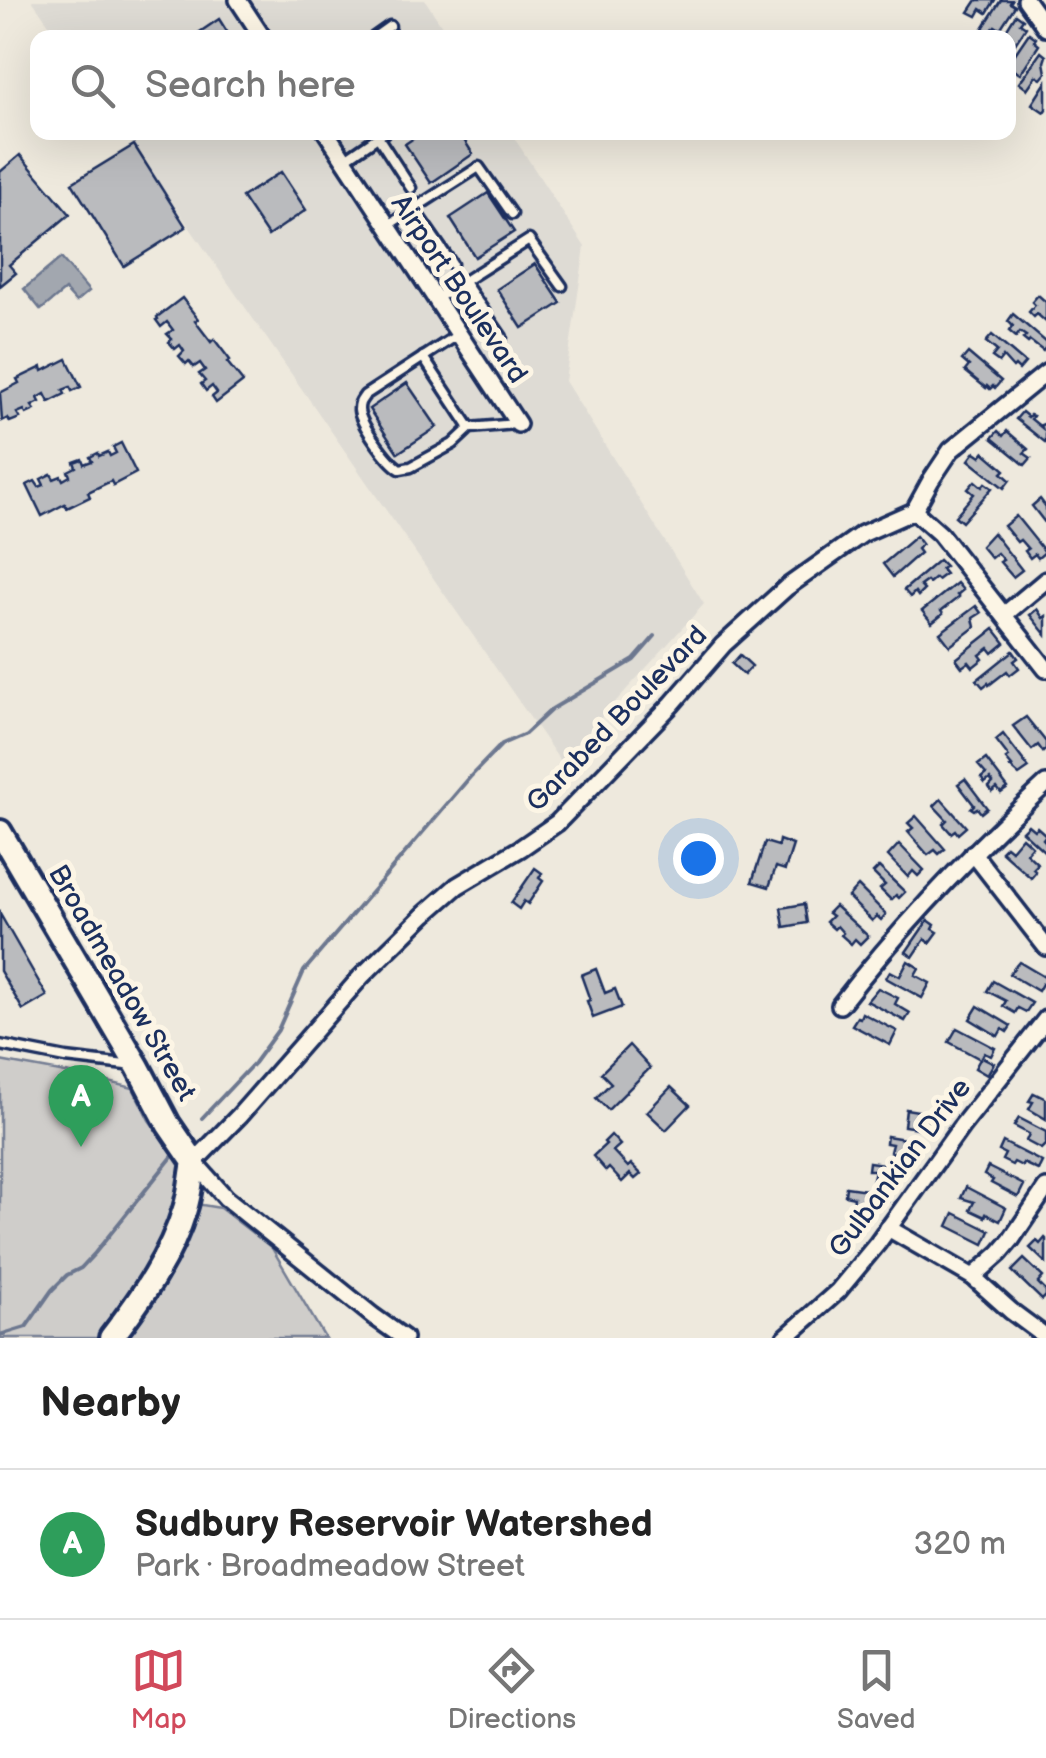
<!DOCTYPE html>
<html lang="en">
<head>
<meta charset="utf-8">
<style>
  :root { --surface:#fff; --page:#f6f6f6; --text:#222; --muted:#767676; --line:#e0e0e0; --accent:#d1495b }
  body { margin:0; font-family:"Balsamiq Sans",sans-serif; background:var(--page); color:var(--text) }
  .you { position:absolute; left:698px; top:858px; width:35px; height:35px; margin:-25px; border:8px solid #fff; border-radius:50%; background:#1a73e8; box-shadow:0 0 0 15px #1a73e833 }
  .badge { display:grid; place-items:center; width:65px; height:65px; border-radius:50%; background:var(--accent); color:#fff; font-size:32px; font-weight:700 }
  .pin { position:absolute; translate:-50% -82px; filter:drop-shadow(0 2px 5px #0008) }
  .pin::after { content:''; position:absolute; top:52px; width:35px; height:30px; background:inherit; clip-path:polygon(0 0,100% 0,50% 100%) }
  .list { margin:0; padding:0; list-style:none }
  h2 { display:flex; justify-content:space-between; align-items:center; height:130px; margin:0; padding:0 40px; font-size:42px }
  h2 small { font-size:32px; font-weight:400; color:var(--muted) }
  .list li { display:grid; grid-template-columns:65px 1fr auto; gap:30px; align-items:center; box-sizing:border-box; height:150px; padding:0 40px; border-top:2px solid var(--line) }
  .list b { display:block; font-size:38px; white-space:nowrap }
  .list p { margin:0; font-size:32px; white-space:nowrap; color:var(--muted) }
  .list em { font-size:32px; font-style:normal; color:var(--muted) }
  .icon { flex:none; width:55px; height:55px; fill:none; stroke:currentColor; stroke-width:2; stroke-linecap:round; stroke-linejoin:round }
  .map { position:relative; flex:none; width:1046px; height:1338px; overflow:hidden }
  .search { position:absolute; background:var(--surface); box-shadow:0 10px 40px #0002; left:30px; right:30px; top:30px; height:110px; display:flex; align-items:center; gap:25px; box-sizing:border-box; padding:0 35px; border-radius:20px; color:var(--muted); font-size:38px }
  .sheet { height:280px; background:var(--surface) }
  nav { display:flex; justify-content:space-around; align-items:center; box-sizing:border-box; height:140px; border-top:2px solid var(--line); background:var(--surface); font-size:28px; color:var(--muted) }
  nav a { display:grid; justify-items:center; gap:5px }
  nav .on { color:var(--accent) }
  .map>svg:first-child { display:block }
  .built { fill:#dedbd4 }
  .green { fill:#cfcdca; stroke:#757e94; stroke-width:2.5 }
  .water { fill:#a2a7af; stroke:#6c778f; stroke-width:2.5 }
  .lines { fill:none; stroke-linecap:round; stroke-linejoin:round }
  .stream { stroke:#6c778f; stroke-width:4 }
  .building { fill:#babbbe; stroke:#1b2f5e; stroke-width:2.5 }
  .lane-casing { stroke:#1b2f5e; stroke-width:15 }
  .street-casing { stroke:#1b2f5e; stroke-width:22 }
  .secondary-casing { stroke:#1b2f5e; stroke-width:30 }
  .lane { stroke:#fcf5e5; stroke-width:8 }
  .street { stroke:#fcf5e5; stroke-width:15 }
  .secondary { stroke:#fcf5e5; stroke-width:22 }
  .labels { text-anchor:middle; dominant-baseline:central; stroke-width:10; stroke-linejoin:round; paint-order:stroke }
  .street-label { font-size:28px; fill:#1b2f5e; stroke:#fcf5e5 }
</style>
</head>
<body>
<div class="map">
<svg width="1046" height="1338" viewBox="0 0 1046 1338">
  <rect width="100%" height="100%" fill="#eee9dd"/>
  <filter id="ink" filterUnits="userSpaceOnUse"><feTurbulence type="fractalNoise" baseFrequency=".01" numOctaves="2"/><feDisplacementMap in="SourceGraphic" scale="20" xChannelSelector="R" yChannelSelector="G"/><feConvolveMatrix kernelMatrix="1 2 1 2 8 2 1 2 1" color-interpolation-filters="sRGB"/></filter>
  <g filter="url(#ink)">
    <!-- built -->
    <g class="built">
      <path d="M32 0H425L449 37H58Z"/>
      <path d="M124 133H511L585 247 565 381 704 604 561 762Z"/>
    </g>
    <!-- green -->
    <path class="green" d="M0 1061 93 1078 133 1088 149 1120 183 1166 196 1204 220 1208 272 1248 325 1338H0Z"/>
    <!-- water -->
    <path class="water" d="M61 258 89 291 76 302 65 290 41 310 24 289Z"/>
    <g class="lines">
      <!-- stream -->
      <g class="stream">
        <path d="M202 1118 254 1063 278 1030 304 971 471 776 502 744 525 734 552 709 634 660 655 636"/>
        <path d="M0 1335 26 1327 52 1290 67 1275 81 1268 95 1253 172 1157"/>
      </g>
    </g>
    <!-- building -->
    <g class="building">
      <path d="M977 0H995L987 13 981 9 977 16 969 12Z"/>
      <path d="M1001 0H1012L1010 3 1015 6 1000 29 995 26 990 33 983 28Z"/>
      <path d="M1016 14 1023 19 1020 23 1026 27 1011 50 1008 48V38H1001Z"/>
      <path d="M219 19 231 38H191Z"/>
      <path d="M1029 33 1036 38 1034 41 1039 45 1020 74 1008 66V64Z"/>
      <path d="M1041 52 1046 56 1044 62 1046 73 1041 79 1036 76 1027 89 1019 83Z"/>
      <path d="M1046 82V109L1044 112 1032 104Z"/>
      <path d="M423 132H459L473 154 431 183 405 144Z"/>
      <path d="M134 145 186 227 124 266 72 183Z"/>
      <path d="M20 155 70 214 9 265 16 273 0 286V172Z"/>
      <path d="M281 172 306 210 268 236 242 197Z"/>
      <path d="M488 193 514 232 475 257 450 218Z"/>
      <path d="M535 264 561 303 522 328 497 289Z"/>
      <path d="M1038 295 1046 302V322L1037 314 1034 317 1029 312 1035 305 1032 302Z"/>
      <path d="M182 298 198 319 195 321 211 342 214 339 230 360 227 362 243 382 216 403 212 397 217 393 212 386 206 391 201 384 205 381 199 374 205 370 200 363 194 367 189 361 186 364 179 356 184 351 180 345 175 349 169 342 172 339 167 334 173 330 167 322 161 327 156 320 158 319 157 317Z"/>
      <path d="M1013 314 1046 342V347L1043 351 1030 341 1028 343 1023 339 1026 336 1020 332 1016 337 1009 331 1013 326 1008 321Z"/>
      <path d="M992 335 1025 363 1019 370 1015 366 1013 368 1003 357 999 362 992 357 997 351 986 342Z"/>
      <path d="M968 353 1001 381 995 388 993 386 990 389 987 386 986 388 965 371 969 366 962 360Z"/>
      <path d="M67 359 81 387 72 391 70 387 63 390 65 394 49 402 45 394 38 398 40 402 32 406 35 410 26 414 24 410 17 413 20 418 10 422 8 418 2 421 0 393 19 383 17 379 42 367 43 371Z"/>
      <path d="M407 383 437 427 398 453 369 409Z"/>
      <path d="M1022 412 1028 417 1030 415 1033 416 1031 419 1042 428 1041 425 1046 423V443L1016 419Z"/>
      <path d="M998 431 1003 436 1007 431 1028 449 1024 453 1031 458 1025 465 992 438Z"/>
      <path d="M121 443 136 473 113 485 111 481 88 492 90 497 67 508 65 504 42 516 27 485 35 481 39 487 44 485 41 479 51 474 54 479 61 476 63 480 70 476 68 471 76 467 74 462 82 459 84 464 92 461 90 457 98 453 99 456 108 452 110 456 116 453 113 447Z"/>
      <path d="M975 452 981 456 984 452 1005 470 1002 473 1010 480 1004 488 969 460Z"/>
      <path d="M975 481 982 487 985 483 992 488 962 522 955 516 974 494 968 489Z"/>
      <path d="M1040 499 1046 507V524L1032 506Z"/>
      <path d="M1016 516 1045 552 1038 558 1035 554 1030 558 1025 551 1028 549 1020 540 1017 542 1004 526Z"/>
      <path d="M993 533 1022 570 1013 577 1000 562 1003 560 997 553 991 558 981 546Z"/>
      <path d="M916 536 922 544 917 549 920 553 893 577 883 564Z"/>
      <path d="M939 560 945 566 941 569 945 574 937 580 935 578 929 583 927 581 920 586 924 590 918 596 915 592 910 597 904 590Z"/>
      <path d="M957 583 963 590 957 595 959 597 941 611 943 614 932 623 922 611Z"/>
      <path d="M976 606 981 613 973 618 975 627 950 646 940 633Z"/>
      <path d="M1037 609 1043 618 1046 616V635L1030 615Z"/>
      <path d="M994 629 1005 643 993 653 989 648 980 655 983 659 973 667 969 662 962 667 956 659Z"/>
      <path d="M1013 651 1018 658 1014 661 1019 668 1010 675 1007 671 989 685 988 683 983 687 977 680Z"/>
      <path d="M740 655 752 666 744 675 732 664Z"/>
      <path d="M1026 717 1046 742V749L1043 752 1038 745 1032 750 1013 726Z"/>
      <path d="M1003 734 1029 768 1019 775 1010 767 1012 766 1006 759 1009 757 996 740Z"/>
      <path d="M986 759 1008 788 1001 793 997 788 992 792 989 787 993 783 990 779 985 783 981 778 986 774 978 765Z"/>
      <path d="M965 779 987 808 981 813 977 808 974 810 971 808 974 805 958 784Z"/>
      <path d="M941 799 966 827 958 834 955 830 951 833 943 824 947 820 934 806Z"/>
      <path d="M916 816 945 849 939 854 935 850 928 855 908 832 913 828 908 823Z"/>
      <path d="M1028 825 1034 830 1037 827 1046 835 1043 839 1046 842V853L1022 831Z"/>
      <path d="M1022 837 1032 846 1026 853 1038 864 1033 869 1036 872 1031 878 1001 851 1006 846 1011 850Z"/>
      <path d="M779 840 793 845 785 870 776 867 769 887 752 882 765 842 778 846Z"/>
      <path d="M899 844 924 870 918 876 913 871 908 877 888 856Z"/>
      <path d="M879 867 905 892 899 898 896 895 891 900 880 889 885 885 873 873Z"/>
      <path d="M535 868 542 873 539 878 543 881 528 904 524 901 519 909 511 903Z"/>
      <path d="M858 886 886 914 881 920 877 916 872 921 848 897Z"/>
      <path d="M804 904 807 923 784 927 781 908Z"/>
      <path d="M835 906 868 936 860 944 855 939 851 944 841 935 843 933 837 926 834 929 826 922 832 916 828 913Z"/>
      <path d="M0 914 47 996 23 1010 0 971Z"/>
      <path d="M928 920 935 925 933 929 938 932 930 943 925 939 913 957 906 952Z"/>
      <path d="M908 961 919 968 915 975 930 983 922 998 886 978 890 971 900 976Z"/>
      <path d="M1019 962 1046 978V986L1042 984 1038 991 1009 974Z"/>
      <path d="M596 969 605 993 615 989 622 1007 593 1018 587 1001 590 1000 581 975Z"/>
      <path d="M993 981 1032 1003 1026 1012 1018 1008 1015 1013 1003 1006 1006 1001 987 991Z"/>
      <path d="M878 988 898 998 895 1004 910 1013 905 1021 867 1001Z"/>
      <path d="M978 1006 1011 1026 1007 1032 1002 1029 998 1036 970 1019Z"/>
      <path d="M862 1013 897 1031 890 1045 852 1025 857 1017 860 1018Z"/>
      <path d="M957 1028 995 1048 991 1056 984 1053 982 1057 994 1063 987 1075 975 1068 980 1059 949 1042Z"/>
      <path d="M629 1045 650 1068 608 1110 596 1098 611 1083 601 1073Z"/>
      <path d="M671 1087 690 1105 666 1130 647 1112Z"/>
      <path d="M1034 1093 1046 1099V1119L1029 1109 1033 1102 1029 1101Z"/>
      <path d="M906 1109 942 1115 940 1125 933 1124 932 1130 904 1126Z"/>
      <path d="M1019 1118 1046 1132V1144L1041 1149 1026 1141 1029 1134 1014 1126Z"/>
      <path d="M611 1135 620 1145 613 1151 628 1167 631 1164 641 1174 635 1179 630 1174 622 1182 609 1168 606 1171 593 1156 606 1144 604 1142Z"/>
      <path d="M887 1136 923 1142 921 1150 916 1149 915 1156 890 1152 892 1144 886 1143Z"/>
      <path d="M1003 1142 1042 1162 1038 1170 1023 1163 1022 1166 1014 1162 1012 1165 1002 1160 1005 1154 999 1151Z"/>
      <path d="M869 1162 905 1167 904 1175 898 1174 897 1182 873 1179 875 1170H868Z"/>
      <path d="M988 1167 1024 1185 1018 1197 991 1183 993 1180 984 1175Z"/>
      <path d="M846 1187 889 1193 888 1201 882 1200 881 1208 853 1204 854 1197 845 1195Z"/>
      <path d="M966 1187 1006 1208 1000 1221 986 1214 985 1217 970 1210 974 1202 961 1198Z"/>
      <path d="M954 1213 990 1231 984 1244 948 1226Z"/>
      <path d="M1045 1238 1046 1239V1263L1030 1248 1037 1241 1040 1244Z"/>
      <path d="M1024 1259 1043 1277 1038 1283 1046 1291V1296L1042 1300 1012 1271Z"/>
    </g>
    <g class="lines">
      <!-- lane casing -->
      <g class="lane-casing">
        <g id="lane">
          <path d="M373 38 390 26"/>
          <path d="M378 137 411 188"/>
          <path d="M344 160 385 132"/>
          <path d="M414 209 452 264"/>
          <path d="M387 226 479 167 512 214"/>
          <path d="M464 282 502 337"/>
          <path d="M436 299 529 240 562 286"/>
          <path d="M459 334 365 395C361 401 359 402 359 410 360 424 388 462 400 469L411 467 453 444 470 428 516 424"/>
          <path d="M423 357 470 428"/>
          <path d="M0 1045 66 1058 134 1066"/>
        </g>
      </g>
      <!-- street casing -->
      <g class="street-casing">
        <g id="street">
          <path d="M238 0 263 38"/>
          <path d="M1026 0 1046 28"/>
          <path d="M326 132 518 424"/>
          <path d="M914 511 940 534 1046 669"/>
          <path d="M1004 615 1046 580"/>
          <path d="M973 853 1046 947"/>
          <path d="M840 1005C902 925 972 852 1046 784"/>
          <path d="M888 1228 973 1277 1011 1311 1046 1337"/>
          <path d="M973 1277 1000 1253 1011 1240 1046 1188"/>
          <path d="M404 1338 373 1316 226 1198 194 1162 239 1116 361 977 425 914 457 886 521 848 557 823 672 704 723 645 787 587 862 534 914 511 931 480 951 450 1046 373"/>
          <path d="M785 1338 838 1291 877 1244 961 1127 1046 1019"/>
        </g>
      </g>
      <!-- secondary casing -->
      <g class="secondary-casing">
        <path id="secondary" d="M0 832 138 1067 168 1124 194 1162C191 1177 190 1194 185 1209 171 1256 141 1299 111 1338"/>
      </g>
      <!-- lane -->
      <use href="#lane" class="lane"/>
      <!-- street -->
      <use href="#street" class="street"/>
      <!-- secondary -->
      <use href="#secondary" class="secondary"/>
    </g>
  </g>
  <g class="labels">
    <!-- street labels -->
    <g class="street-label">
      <text transform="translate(459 289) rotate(56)">Airport Boulevard</text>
      <text transform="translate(617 719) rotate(-46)">Garabed Boulevard</text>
      <text transform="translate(122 983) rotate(60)">Broadmeadow Street</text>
      <text transform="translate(900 1168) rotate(-53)">Gulbankian Drive</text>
    </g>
  </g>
</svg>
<div class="you"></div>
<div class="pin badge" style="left:81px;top:1147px;background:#2e9e5b">A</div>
<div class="search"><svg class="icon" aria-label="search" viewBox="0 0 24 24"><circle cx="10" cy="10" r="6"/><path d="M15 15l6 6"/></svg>Search here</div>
</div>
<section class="sheet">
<h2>Nearby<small></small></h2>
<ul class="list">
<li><span class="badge" style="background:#2e9e5b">A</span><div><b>Sudbury Reservoir Watershed</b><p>Park · Broadmeadow Street</p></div><em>320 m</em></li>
</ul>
</section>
<nav>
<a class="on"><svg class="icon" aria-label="map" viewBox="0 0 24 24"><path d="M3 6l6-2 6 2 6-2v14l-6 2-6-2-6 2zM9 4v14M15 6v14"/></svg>Map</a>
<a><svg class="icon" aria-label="directions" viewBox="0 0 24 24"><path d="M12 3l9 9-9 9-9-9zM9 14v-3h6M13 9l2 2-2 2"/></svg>Directions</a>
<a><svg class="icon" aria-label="saved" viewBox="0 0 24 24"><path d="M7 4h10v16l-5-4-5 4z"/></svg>Saved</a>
</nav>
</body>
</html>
